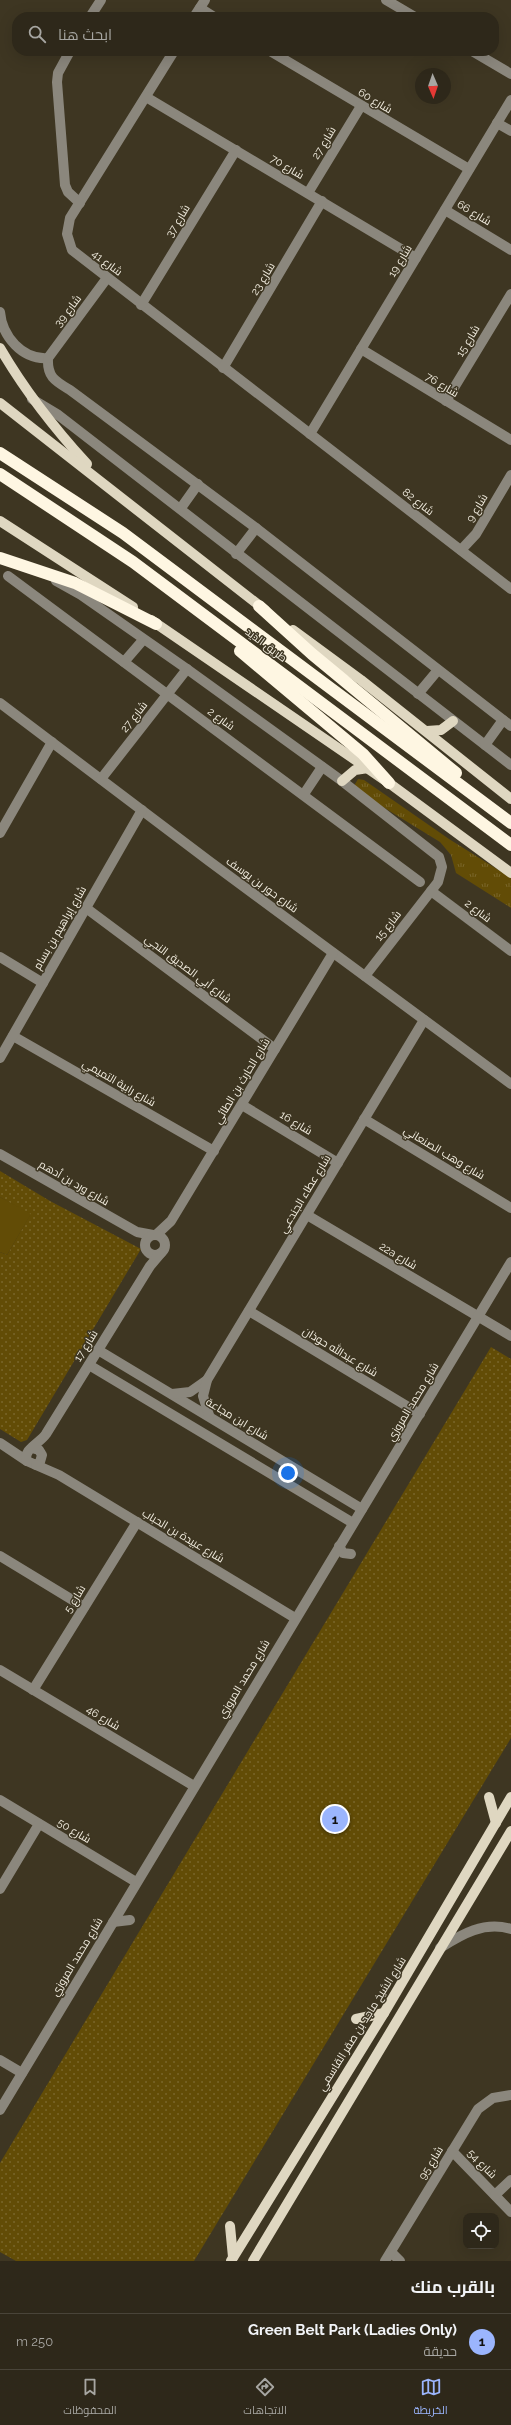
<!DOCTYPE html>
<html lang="ar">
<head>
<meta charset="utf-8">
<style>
  :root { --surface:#2e281a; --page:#363023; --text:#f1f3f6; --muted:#a7a6a2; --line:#494439; --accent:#9bb5fd }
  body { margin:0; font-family:Raleway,Cairo,sans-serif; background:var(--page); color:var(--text); direction:rtl }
  .controls { position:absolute; right:12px; bottom:12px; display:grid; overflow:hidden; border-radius:8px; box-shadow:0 4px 16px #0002 }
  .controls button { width:36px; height:36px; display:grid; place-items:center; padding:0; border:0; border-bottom:1px solid var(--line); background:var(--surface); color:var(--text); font:20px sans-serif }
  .compass { position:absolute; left:415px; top:68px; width:36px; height:36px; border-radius:50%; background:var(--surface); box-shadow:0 4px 16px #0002; rotate:178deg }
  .you { position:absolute; left:288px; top:1473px; width:14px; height:14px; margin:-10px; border:3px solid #fff; border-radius:50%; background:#1a73e8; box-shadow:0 0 0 6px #1a73e833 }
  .badge { display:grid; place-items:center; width:26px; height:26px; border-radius:50%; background:var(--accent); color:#111; font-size:13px; font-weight:700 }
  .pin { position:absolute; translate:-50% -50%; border:2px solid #fff; box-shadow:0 1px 4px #0006 }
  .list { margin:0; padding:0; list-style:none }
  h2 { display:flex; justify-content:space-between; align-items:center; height:52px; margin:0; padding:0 16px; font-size:17px }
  h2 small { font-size:13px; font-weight:400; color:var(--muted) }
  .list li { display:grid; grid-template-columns:26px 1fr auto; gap:12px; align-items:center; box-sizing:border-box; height:56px; padding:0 16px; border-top:1px solid var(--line) }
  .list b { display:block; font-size:15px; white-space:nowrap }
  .list p { margin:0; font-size:13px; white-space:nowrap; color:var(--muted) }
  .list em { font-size:13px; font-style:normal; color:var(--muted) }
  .icon { flex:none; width:22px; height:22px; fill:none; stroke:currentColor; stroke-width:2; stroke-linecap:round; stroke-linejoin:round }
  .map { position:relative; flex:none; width:511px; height:2261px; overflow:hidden; direction:ltr }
  .search { position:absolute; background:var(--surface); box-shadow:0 4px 16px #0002; left:12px; right:12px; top:12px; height:44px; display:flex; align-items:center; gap:10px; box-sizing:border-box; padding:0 14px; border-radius:16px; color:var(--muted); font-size:15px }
  .sheet { height:108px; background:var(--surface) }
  nav { display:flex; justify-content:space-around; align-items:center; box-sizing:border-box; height:56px; border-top:1px solid var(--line); background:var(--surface); font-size:11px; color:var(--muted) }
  nav a { display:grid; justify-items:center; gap:2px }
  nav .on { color:var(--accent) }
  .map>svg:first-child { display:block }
  .grass { fill:url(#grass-tufts) }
  .park { fill:url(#park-dots) }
  .pitch { fill:#624c06 }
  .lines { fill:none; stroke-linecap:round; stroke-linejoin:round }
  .minor { stroke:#8b877d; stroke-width:10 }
  .major { stroke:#dfd7c1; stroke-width:10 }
  .highway { stroke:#fef6e2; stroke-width:12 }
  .labels { text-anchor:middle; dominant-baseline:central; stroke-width:3; stroke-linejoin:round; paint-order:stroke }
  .street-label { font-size:11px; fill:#f4efe2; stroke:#3e3622 }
</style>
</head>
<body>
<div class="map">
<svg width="511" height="2261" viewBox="0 0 511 2261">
  <defs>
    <pattern id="grass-tufts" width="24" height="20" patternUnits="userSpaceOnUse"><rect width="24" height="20" fill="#624c06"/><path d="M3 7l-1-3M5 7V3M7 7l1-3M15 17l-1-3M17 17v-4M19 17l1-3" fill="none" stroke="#79662a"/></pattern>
    <pattern id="park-dots" width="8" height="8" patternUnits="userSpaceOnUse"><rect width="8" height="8" fill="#624c06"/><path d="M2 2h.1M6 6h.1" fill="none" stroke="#79662a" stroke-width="1.8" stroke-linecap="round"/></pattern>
  </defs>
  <rect width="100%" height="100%" fill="#3e3622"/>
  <!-- grass -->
  <path class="grass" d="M358 779 364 780 449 839 511 878V908L456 873 451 855 440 842 357 791 354 786Z"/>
  <!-- park -->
  <g class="park">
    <path d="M0 1171 50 1201 141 1249 27 1440 21 1442 0 1429V1252L7 1255 30 1215 0 1197Z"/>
    <path d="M491 1347 511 1359V1738L194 2261H16L0 2252V2163Z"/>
  </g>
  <!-- pitch -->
  <path class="pitch" d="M0 1197 31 1214 7 1255 0 1252Z"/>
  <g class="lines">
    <!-- minor -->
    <g class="minor">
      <path d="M386 0 415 17"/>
      <path d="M200 8 214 17"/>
      <path d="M90 17 101 0"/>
      <path d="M194 17 205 0"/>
      <path d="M70 51 58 73 57 82 65 185 68 192 80 203"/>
      <path d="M174 51 70 218 67 234 72 250 511 589"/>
      <path d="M270 51 469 169"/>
      <path d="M472 51 511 74"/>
      <path d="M146 97 416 258"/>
      <path d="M497 123 511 131"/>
      <path d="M308 193 361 106"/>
      <path d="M445 210 511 250"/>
      <path d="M141 305 236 150"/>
      <path d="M0 312C2 336 22 360 48 358"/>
      <path d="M361 349 511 440"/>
      <path d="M48 358C47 377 55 381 70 390L256 528 511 726"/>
      <path d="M48 358 107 278"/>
      <path d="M223 368 322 201"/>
      <path d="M32 399 57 414 511 765"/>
      <path d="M446 401 511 294"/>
      <path d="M310 434 511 100"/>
      <path d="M181 508 198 484"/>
      <path d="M461 550 476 534 511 475"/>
      <path d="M236 554 256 528"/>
      <path d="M8 576 420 882"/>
      <path d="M56 581 81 595 187 669 342 781 439 857 442 867 438 882 365 976"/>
      <path d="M124 662 143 640"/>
      <path d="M418 694 438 670"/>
      <path d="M0 703 209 861 511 1084"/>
      <path d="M485 745 503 720"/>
      <path d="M101 779 187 669"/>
      <path d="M304 794 322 767"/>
      <path d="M0 833 52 742"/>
      <path d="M431 891 511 951"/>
      <path d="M86 908 275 1049"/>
      <path d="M0 957 43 983"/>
      <path d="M13 1036 214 1151"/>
      <path d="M0 1058 142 810"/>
      <path d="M242 1105 338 1163"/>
      <path d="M364 1119 511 1208"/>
      <path d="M0 1154 137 1232 153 1235"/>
      <path d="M307 1215 511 1336"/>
      <path d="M156 1235 171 1221 333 953"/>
      <circle cx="155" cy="1245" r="10"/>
      <path d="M249 1311 420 1414"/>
      <path d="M98 1350 362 1509"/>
      <path d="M89 1365 353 1523"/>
      <path d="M172 1394 190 1392 207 1380"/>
      <path d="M209 1415 203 1396 207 1380 424 1020"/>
      <path d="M0 1443 27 1461"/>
      <path d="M32 1448 39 1450 42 1455 40 1462 36 1465 27 1461C22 1450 40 1443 46 1434L150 1266 161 1253"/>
      <path d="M36 1465 59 1475 295 1618"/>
      <path d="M339 1546 343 1553 351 1554"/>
      <path d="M0 1556 84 1607"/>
      <path d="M0 1670 194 1786"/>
      <path d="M33 1690 137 1522"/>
      <path d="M0 1800 136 1882"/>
      <path d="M0 1889 39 1824"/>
      <path d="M113 1922 130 1920"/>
      <path d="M440 1948C462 1934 484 1921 511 1929"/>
      <path d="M0 2060 22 2073"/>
      <path d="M0 2110 511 1262"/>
      <path d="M452 2151 511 2212"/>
      <path d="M495 2195 511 2180"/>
      <path d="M391 2252 400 2261"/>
      <path d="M385 2261 478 2109 493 2098 511 2095"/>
    </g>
    <!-- major -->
    <g class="major">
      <path d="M0 348C25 391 54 428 87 464"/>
      <path d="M0 403 265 610"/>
      <path d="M0 521 133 607"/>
      <path d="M151 620 389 783 511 873"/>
      <path d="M293 630 361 680 511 799"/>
      <path d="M427 731 441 730 453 721"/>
      <path d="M342 781 355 770 368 768"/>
      <path d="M489 1797 496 1823"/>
      <path d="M356 2019 384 2013"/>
      <path d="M230 2226 233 2257"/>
      <path d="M231 2261 384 2013 511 1797"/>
      <path d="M253 2261 511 1831"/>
    </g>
    <!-- highway -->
    <g class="highway">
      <path d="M0 453 123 533 511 823"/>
      <path d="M0 474 133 562 511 845"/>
      <path d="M0 558 75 583 156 624"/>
      <path d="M259 606 312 654 456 773"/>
      <path d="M240 651 363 754 389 783"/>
    </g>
  </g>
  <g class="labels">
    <!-- street labels -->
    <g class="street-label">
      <text transform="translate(375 101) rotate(31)">شارع 60</text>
      <text transform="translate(324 143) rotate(-59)">شارع 27</text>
      <text transform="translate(287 167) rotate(31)">شارع 70</text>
      <text transform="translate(474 213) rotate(31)">شارع 66</text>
      <text transform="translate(178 221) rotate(-59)">شارع 37</text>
      <text transform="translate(400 261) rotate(-59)">شارع 19</text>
      <text transform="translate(107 263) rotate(37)">شارع 41</text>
      <text transform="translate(263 279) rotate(-59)">شارع 23</text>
      <text transform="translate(68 311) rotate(-53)">شارع 39</text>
      <text transform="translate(468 341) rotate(-59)">شارع 15</text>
      <text transform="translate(442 385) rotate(31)">شارع 76</text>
      <text transform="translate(418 502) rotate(38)">شارع 82</text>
      <text transform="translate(477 508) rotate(-59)">شارع 9</text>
      <text transform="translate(266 645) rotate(37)">طريق الذيد</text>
      <text transform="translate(134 717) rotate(-52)">شارع 27</text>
      <text transform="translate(221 719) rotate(36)">شارع 2</text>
      <text transform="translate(262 885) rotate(36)">شارع حور بن يوسف</text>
      <text transform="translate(478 911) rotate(37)">شارع 2</text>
      <text transform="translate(388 926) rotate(-52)">شارع 15</text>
      <text transform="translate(60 928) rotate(-60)">شارع إبراهيم بن بسام</text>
      <text transform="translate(188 969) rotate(37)">شارع أبي الصديق النجي</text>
      <text transform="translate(242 1081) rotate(-59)">شارع الحارث بن الطائي</text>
      <text transform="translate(119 1083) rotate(30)">شارع رابية التميمي</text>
      <text transform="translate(296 1123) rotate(31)">شارع 16</text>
      <text transform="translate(444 1153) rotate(31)">شارع وهب الصنعاني</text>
      <text transform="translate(74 1183) rotate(30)">شارع ورد بن أدهم</text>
      <text transform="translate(305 1194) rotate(-59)">شارع عطاء الجندعي</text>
      <text transform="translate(398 1256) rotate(31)">22a شارع</text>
      <text transform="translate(86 1346) rotate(-58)">شارع 17</text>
      <text transform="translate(340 1352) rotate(31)">شارع عبدالله حوذان</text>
      <text transform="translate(413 1402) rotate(-59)">شارع محمد المروزي</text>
      <text transform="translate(237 1419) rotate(31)">شارع ابن مجاعة</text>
      <text transform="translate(183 1536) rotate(31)">شارع عبيدة بن الحباب</text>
      <text transform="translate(75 1599) rotate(-58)">شارع 5</text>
      <text transform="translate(244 1679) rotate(-59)">شارع محمد المروزي</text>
      <text transform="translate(103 1718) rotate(31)">شارع 46</text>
      <text transform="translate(74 1831) rotate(31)">شارع 50</text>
      <text transform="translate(77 1957) rotate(-59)">شارع محمد المروزي</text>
      <text transform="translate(362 2024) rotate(-58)">شارع الشيخ ماجد بن صقر القاسمي</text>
      <text transform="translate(431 2163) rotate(-59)">شارع 95</text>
      <text transform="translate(482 2164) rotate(45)">شارع 54</text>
    </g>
  </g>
</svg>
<div class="controls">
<button><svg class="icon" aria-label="locate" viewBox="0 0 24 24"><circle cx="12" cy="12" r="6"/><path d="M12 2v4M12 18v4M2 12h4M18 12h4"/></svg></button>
</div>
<svg class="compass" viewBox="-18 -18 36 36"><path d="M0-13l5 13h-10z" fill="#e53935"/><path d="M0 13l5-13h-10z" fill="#a7a6a2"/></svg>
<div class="you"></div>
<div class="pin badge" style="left:335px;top:1819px">1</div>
<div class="search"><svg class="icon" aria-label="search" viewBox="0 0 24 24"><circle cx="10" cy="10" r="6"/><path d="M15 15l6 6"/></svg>ابحث هنا</div>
</div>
<section class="sheet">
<h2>بالقرب منك<small></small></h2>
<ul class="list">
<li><span class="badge">1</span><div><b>Green Belt Park (Ladies Only)</b><p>حديقة</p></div><em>250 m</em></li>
</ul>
</section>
<nav>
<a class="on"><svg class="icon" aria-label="map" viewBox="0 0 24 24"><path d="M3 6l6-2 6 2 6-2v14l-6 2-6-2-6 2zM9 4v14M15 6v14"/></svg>الخريطة</a>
<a><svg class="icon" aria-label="directions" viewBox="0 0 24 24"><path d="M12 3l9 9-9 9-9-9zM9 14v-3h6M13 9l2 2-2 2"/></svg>الاتجاهات</a>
<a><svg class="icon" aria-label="saved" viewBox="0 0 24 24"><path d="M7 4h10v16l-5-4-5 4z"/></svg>المحفوظات</a>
</nav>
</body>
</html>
